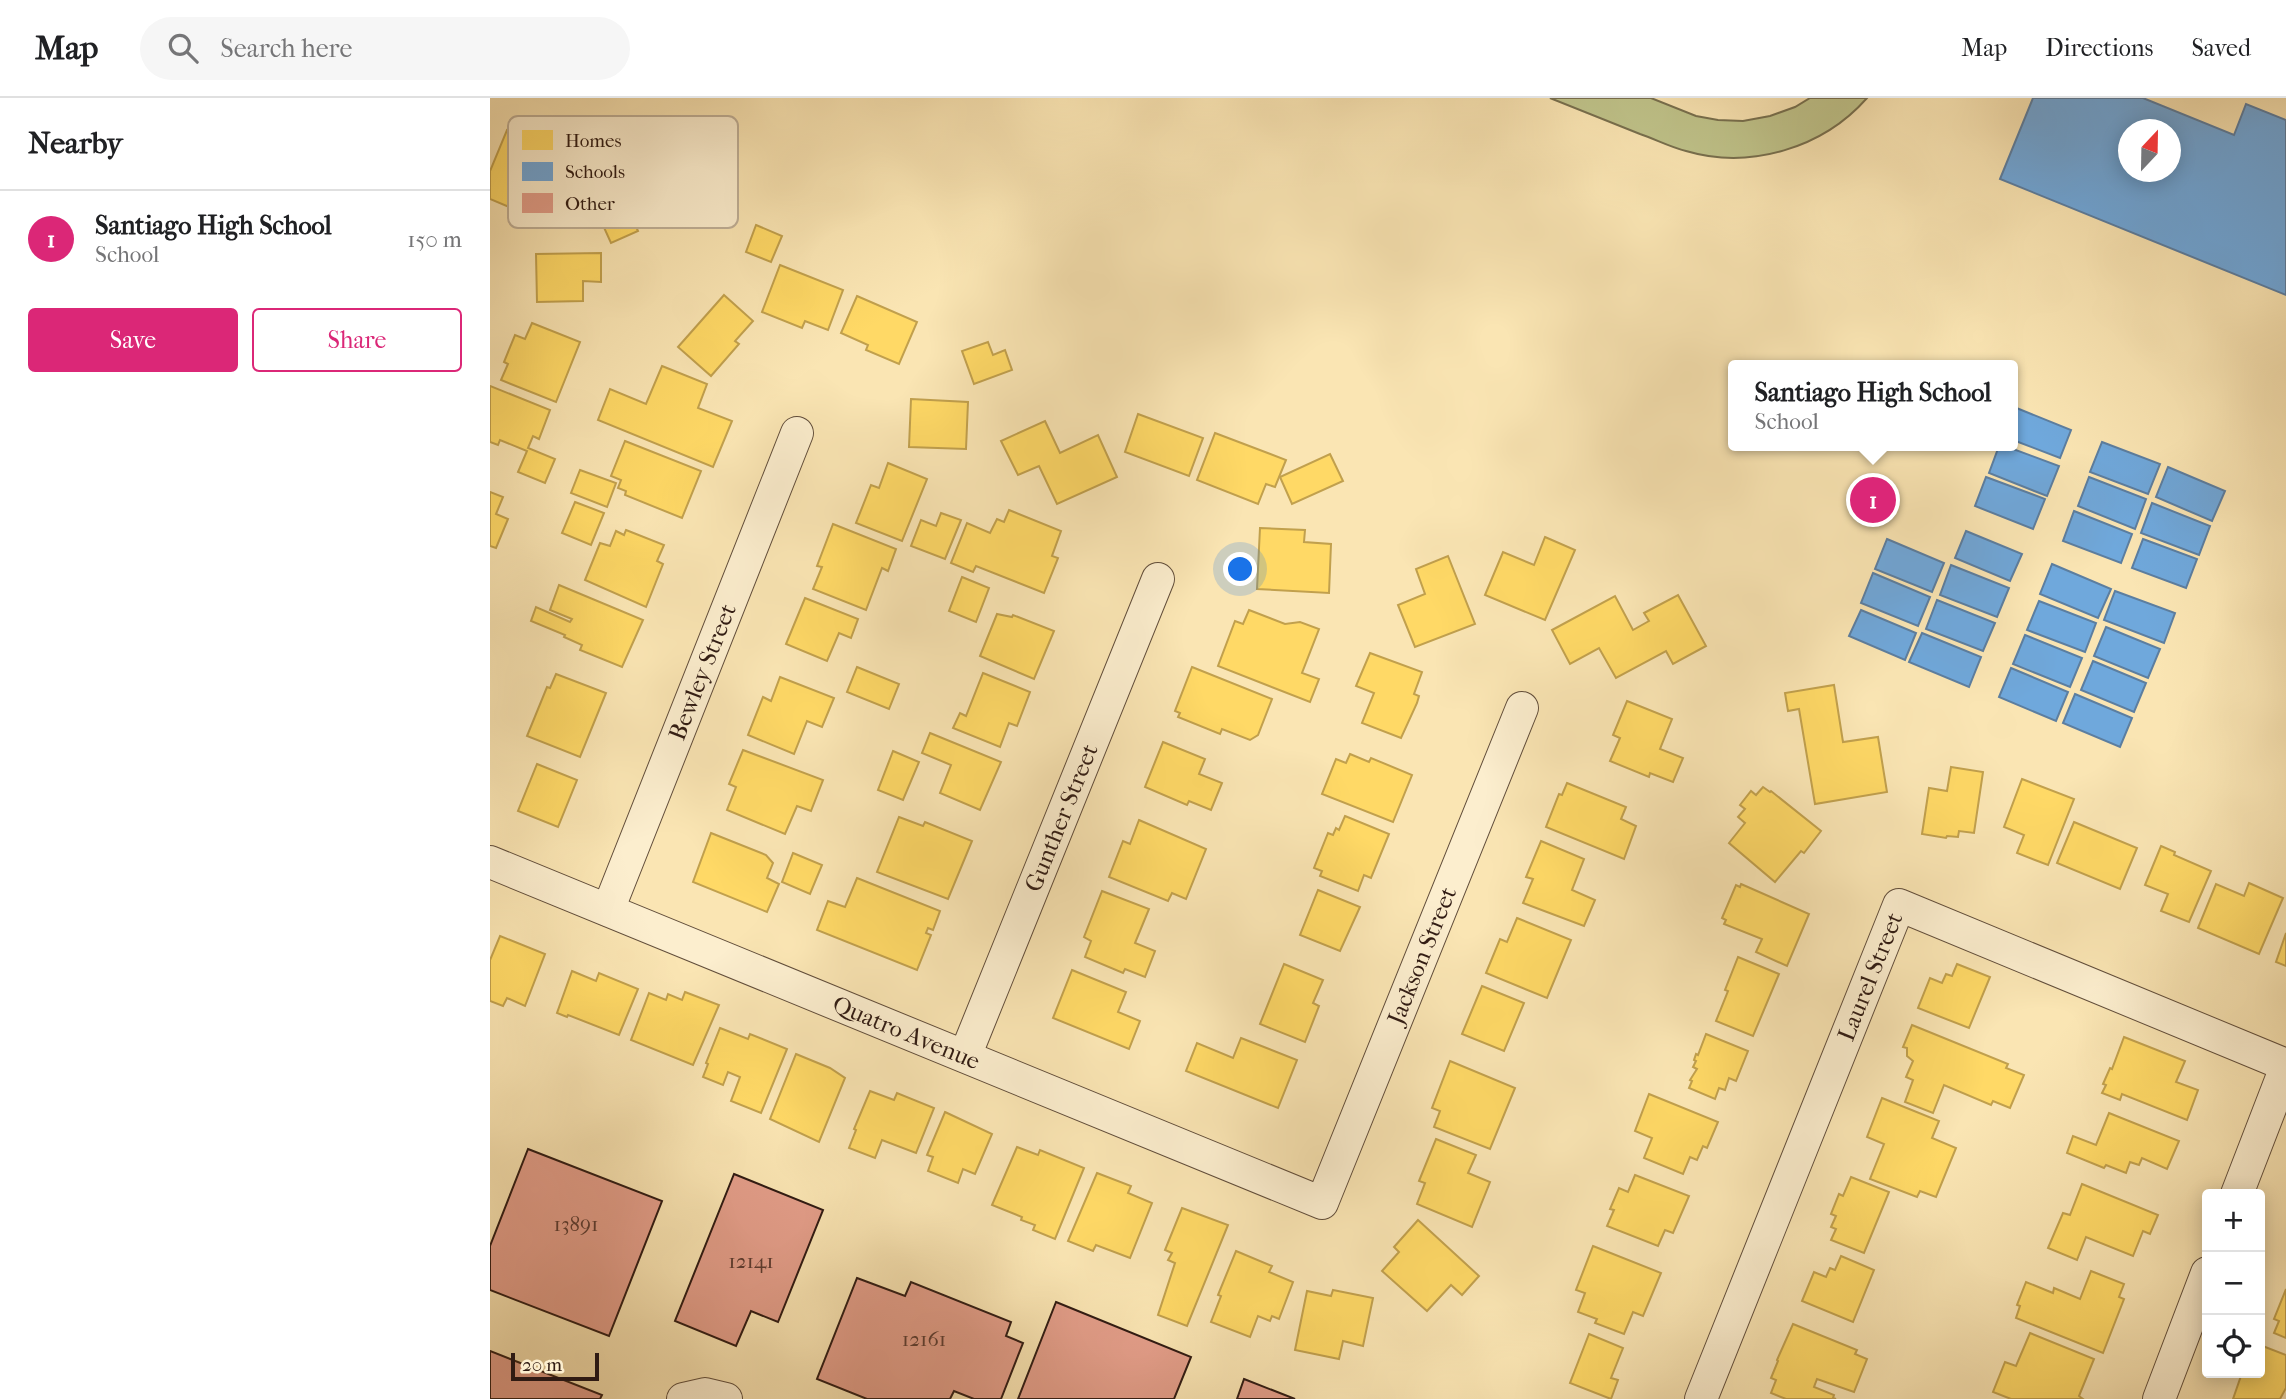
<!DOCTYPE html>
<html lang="en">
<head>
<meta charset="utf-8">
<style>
  :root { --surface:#fff; --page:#f6f6f6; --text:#202124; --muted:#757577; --line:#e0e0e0; --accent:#db2777 }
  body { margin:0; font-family:"IM FELL French Canon",serif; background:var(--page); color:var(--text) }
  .controls { position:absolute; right:21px; bottom:21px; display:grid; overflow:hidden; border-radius:7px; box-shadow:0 4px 18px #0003 }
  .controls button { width:63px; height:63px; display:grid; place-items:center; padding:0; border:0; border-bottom:2px solid var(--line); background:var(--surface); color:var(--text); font:35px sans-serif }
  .compass { position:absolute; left:1628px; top:21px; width:63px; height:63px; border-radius:50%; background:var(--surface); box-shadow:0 4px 18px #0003; rotate:22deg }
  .scale { position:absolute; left:21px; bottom:18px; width:88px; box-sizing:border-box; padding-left:7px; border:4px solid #301b13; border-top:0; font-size:19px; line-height:24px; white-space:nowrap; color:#301b13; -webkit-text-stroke:5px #fceece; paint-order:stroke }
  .you { position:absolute; left:751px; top:472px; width:24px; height:24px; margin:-18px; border:5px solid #fff; border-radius:50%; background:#1a73e8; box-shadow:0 0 0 10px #1a73e833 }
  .badge { display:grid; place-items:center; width:46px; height:46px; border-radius:50%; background:var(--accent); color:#fff; font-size:23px; font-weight:700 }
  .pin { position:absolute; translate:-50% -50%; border:4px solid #fff; box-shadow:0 2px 7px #0006 }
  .popup { position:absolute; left:1238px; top:262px; width:290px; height:91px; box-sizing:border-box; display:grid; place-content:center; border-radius:7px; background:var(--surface); filter:drop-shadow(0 2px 5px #0005); font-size:23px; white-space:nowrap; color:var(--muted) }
  .popup b { font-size:26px; color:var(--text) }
  .popup::after { content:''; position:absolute; left:50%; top:100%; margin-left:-14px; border:14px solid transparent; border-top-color:var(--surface) }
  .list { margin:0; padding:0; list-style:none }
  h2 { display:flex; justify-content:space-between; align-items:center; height:91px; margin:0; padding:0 28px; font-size:30px }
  h2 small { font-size:23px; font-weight:400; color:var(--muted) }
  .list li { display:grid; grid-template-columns:46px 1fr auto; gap:21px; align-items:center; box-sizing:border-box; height:98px; padding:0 28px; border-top:2px solid var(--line) }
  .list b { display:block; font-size:26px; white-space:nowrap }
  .list p { margin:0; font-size:23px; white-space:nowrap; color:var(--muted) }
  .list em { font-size:23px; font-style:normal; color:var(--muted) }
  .actions { display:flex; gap:14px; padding:21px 28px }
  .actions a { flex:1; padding:16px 0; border:2px solid var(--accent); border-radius:7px; text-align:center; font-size:24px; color:var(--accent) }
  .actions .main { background:var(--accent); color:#fff }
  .icon { flex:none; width:38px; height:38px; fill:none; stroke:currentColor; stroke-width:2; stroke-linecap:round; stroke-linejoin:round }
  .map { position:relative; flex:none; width:1796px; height:1301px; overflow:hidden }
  header { display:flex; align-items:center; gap:42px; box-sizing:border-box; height:98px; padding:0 35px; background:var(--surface); border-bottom:2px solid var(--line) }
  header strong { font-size:33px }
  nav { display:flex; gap:38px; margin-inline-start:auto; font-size:24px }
  .search { width:490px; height:63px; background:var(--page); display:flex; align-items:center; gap:18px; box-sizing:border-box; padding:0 24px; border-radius:38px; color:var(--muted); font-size:26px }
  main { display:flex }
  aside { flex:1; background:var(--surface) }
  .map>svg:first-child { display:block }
  .green { fill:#c0c48b; stroke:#78704f; stroke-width:2 }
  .homes { fill:#ffd966; stroke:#c1a04d; stroke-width:2 }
  .schools { fill:#6fa8dc; stroke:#5c7ea0; stroke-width:2; fill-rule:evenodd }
  .building { fill:#e39e8a; stroke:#301b13; stroke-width:2 }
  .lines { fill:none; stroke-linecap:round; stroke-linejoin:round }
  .street-casing { stroke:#624e3b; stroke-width:34 }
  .street { stroke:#fceece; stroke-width:32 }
  .labels { text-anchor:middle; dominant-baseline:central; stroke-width:7; stroke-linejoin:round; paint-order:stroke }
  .number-label { font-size:21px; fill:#5d3c31 }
  .street-label { font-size:24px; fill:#301b13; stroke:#fceece }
  .key { fill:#fceece; stroke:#bfaf96; stroke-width:2 }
  .key-label { font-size:19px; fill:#301b13 }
</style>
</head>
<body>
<header>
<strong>Map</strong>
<div class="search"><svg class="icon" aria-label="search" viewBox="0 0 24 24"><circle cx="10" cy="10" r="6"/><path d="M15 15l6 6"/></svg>Search here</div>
<nav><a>Map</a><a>Directions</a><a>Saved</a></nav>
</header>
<main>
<aside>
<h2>Nearby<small></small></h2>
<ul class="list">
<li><span class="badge">1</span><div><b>Santiago High School</b><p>School</p></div><em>150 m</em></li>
</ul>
<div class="actions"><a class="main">Save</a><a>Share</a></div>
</aside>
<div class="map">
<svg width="1796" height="1301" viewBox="0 0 1796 1301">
  <rect width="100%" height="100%" fill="#fae5b3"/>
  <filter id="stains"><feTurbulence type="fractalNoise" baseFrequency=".00286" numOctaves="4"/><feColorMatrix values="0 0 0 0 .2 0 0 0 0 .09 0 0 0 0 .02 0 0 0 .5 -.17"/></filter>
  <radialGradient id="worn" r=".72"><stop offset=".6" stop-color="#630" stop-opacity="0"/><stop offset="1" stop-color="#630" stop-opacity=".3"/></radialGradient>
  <!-- green -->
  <path class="green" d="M1060 0H1161L1206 18 1228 22 1253 23 1280 18 1305 9 1320 0H1377C1333 50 1260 72 1196 53 1180 49 1165 41 1150 36 1120 24 1090 12 1060 0Z"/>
  <!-- homes -->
  <g class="homes">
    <path d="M17 32 39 42 30 64 68 80 50 122 0 101V73Z"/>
    <path d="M134 102 148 133 121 145 107 114Z"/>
    <path d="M266 127 292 138 281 164 256 154Z"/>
    <path d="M111 155V184L93 183V203L47 204 46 156Z"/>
    <path d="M290 167 353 192 338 232 315 223 312 230 272 214Z"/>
    <path d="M234 197 263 223 245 243 249 246 221 278 188 249Z"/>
    <path d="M367 198 427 224 409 266 376 252 378 247 351 235Z"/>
    <path d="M42 225 90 244 66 304 11 282 18 266 14 264 25 237 35 241Z"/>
    <path d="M498 244 503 257 515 252 522 272 484 286 472 253Z"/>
    <path d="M172 268 217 286 208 310 242 323 223 369 108 322 120 291 156 306Z"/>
    <path d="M0 288 60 312 49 341 43 338 38 350 65 361 55 385 28 374 37 353 10 342 8 347 0 344Z"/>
    <path d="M421 301 478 304 476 351 419 349Z"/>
    <path d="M648 316 713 340 699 378 635 354Z"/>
    <path d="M555 323 570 355 608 337 627 379 567 406 549 368 528 377 511 343Z"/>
    <path d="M725 335 796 362 785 389 776 386 768 406 707 382Z"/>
    <path d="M135 343 211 373 192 420 135 397 136 393 128 390 131 382 121 378Z"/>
    <path d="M840 356 853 383 802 406 790 379Z"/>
    <path d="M398 365 437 381 412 443 366 425 381 387 389 390Z"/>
    <path d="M90 372 126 385 117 409 81 395Z"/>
    <path d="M0 394 13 399 6 416 18 421 6 450 0 448Z"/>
    <path d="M85 404 114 415 101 447 72 435Z"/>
    <path d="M519 412 571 433 562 458 568 460 554 495 486 468 483 474 461 465 477 425 500 435 507 421 514 424Z"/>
    <path d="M451 415 471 422 455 461 421 448 431 422 446 428Z"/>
    <path d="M343 426 406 451 398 473 392 470 376 512 323 491 332 469 327 468Z"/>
    <path d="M770 430 815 432 814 444 841 446 839 495 767 491Z"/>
    <path d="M136 432 174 447 167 463 173 466 156 509 95 482 110 445 120 448 126 433 134 437Z"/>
    <path d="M1055 439 1085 452 1055 522 995 497 1013 454 1044 467Z"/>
    <path d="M958 458 985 526 925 549 908 507 935 496 926 471Z"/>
    <path d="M472 479 499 490 486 524 459 513Z"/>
    <path d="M69 487 153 522 132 569 90 552 92 547 74 539 75 537 41 523 46 509 80 524 82 521 60 512Z"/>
    <path d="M1188 497 1216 548 1183 566 1176 553 1126 580 1109 550 1080 566 1062 532 1125 498 1143 532 1159 523 1154 515Z"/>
    <path d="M315 500 368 521 361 540 349 535 337 563 296 546Z"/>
    <path d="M759 512 795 526 810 524 829 531 812 575 829 581 820 604 728 568 745 523 753 526Z"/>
    <path d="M507 516 522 519 523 517 564 533 544 581 490 558Z"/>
    <path d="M880 555 932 574 924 596 929 598 927 605 911 640 872 625 884 595 866 588Z"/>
    <path d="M367 569 409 586 399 611 357 594Z"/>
    <path d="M702 569 782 601 768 637 760 642 732 631 730 636 688 619 690 615 685 613Z"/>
    <path d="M493 575 540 594 527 628 519 625 510 649 463 630 470 615 476 618Z"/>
    <path d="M66 576 116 595 90 659 37 638 57 589 60 590Z"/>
    <path d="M290 579 344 600 332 629 317 623 304 656 258 637 273 599 281 603Z"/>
    <path d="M1344 587 1353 644 1388 639 1397 694 1325 706 1309 611 1298 613 1295 595Z"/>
    <path d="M1137 603 1182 621 1170 651 1193 660 1183 684 1160 675 1159 679 1120 663 1130 640 1123 637Z"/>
    <path d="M440 635 511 664 490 712 450 695 461 667 432 655Z"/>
    <path d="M673 644 715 661 709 676 732 685 721 712 699 703 697 707 655 689Z"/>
    <path d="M253 652 333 682 321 713 307 708 295 736 237 712 246 689 239 686Z"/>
    <path d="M403 653 429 664 413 702 388 692Z"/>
    <path d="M860 656 879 664 881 660 922 677 903 724 832 696 846 661 856 665Z"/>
    <path d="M47 666 87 682 68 729 28 713Z"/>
    <path d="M1461 669 1493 674 1484 735 1469 733 1468 739 1457 738 1456 740 1432 736 1439 690 1457 693Z"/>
    <path d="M1532 681 1584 701 1558 767 1527 755 1534 737 1514 729Z"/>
    <path d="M1077 685 1136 709 1131 721 1146 728 1134 761 1056 729 1069 696 1072 697Z"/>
    <path d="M1273 689 1280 694 1281 693 1331 733 1314 755 1311 753 1285 784 1239 745 1255 725 1248 719 1255 711 1250 707 1261 693 1266 697Z"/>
    <path d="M855 718 899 736 881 780 874 777 868 793 830 778 832 773 824 770 838 735 843 737 846 730 849 732Z"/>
    <path d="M409 719 433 728 435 724 482 743 458 801 387 774Z"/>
    <path d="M649 722 716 751 696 801 682 795 678 803 619 779 633 743 640 746Z"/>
    <path d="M1584 724 1647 750 1630 791 1567 765Z"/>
    <path d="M221 735 276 757 283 765 277 780 289 786 277 814 203 784Z"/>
    <path d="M1051 743 1094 761 1082 792 1105 802 1094 828 1033 805 1043 781 1036 779Z"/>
    <path d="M1671 748 1685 754 1684 757 1721 773 1699 824 1671 813 1678 796 1655 787Z"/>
    <path d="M303 755 332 767 320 796 292 784Z"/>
    <path d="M367 780 450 813 443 832 438 830 436 835 441 837 427 872 327 832 338 803 355 809Z"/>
    <path d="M1759 785 1793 800 1769 856 1708 830 1726 786 1754 798Z"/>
    <path d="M1251 786 1319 816 1297 868 1266 854 1272 841 1234 826 1236 822 1232 820 1246 787 1250 789Z"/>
    <path d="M828 792 870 809 850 853 810 837Z"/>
    <path d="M612 793 659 811 645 845 665 853 655 879 635 871 633 875 595 859 601 843 594 839Z"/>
    <path d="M1027 820 1081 842 1057 900 996 875 1010 841 1017 844Z"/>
    <path d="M1796 835V868L1786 864Z"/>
    <path d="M10 838 55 856 35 908 17 900 13 908 0 903V862Z"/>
    <path d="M1248 859 1289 876 1263 938 1226 923 1238 893 1235 892Z"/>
    <path d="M794 866 833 882 823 905 829 908 815 944 770 926Z"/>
    <path d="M1467 866 1500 879 1479 930 1428 910 1440 880 1452 885 1456 876 1462 878Z"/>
    <path d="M582 872 636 894 628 914 650 923 639 951 563 920Z"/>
    <path d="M82 873 106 883 109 875 148 891 129 937 78 917 77 919 67 915Z"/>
    <path d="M992 888 1034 905 1014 953 972 936Z"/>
    <path d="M195 894 229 907 203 967 141 942 159 895 176 902 178 896 192 902Z"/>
    <path d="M1422 927 1518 966 1516 970 1534 977 1520 1010 1503 1003 1501 1007 1454 987 1443 1015 1415 1004 1423 982 1416 979 1423 963 1417 958V950L1413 949Z"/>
    <path d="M230 930 258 941 260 936 297 951 271 1015 241 1003 250 979 238 974 233 987 213 979 218 966 216 965Z"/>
    <path d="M1216 936 1258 953 1246 983 1239 980 1235 992 1229 990 1225 1001 1199 990 1202 983 1200 982 1207 971 1203 969 1206 963 1204 962 1206 956 1208 957Z"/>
    <path d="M1634 939 1695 963 1686 984 1708 992 1697 1022 1632 996 1630 1002 1612 995 1616 987 1613 986 1620 970 1622 971Z"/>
    <path d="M751 940 807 962 788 1010 696 973 707 945 743 960Z"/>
    <path d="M306 956 340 970 355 980 329 1044 280 1021Z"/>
    <path d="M960 963 1025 990 1000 1051 944 1029 950 1013 942 1010Z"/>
    <path d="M380 993 404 1002 407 995 444 1010 426 1055 392 1042 385 1060 359 1050 366 1032 364 1031Z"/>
    <path d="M1159 996 1228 1024 1217 1050 1213 1048 1207 1062 1200 1059 1193 1076 1154 1060 1162 1040 1145 1033Z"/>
    <path d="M1392 1000 1449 1023 1442 1040 1466 1050 1446 1099 1430 1093 1427 1099 1380 1081 1394 1046 1377 1039Z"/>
    <path d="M455 1014 502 1036 485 1076 473 1071 468 1085 438 1073 443 1059 437 1057Z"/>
    <path d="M1619 1015 1689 1043 1677 1071 1652 1060 1649 1067 1640 1064 1636 1075 1616 1067 1614 1070 1577 1055 1583 1038 1606 1047Z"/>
    <path d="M946 1041 986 1057 978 1075 1000 1084 982 1129 927 1106 935 1085 929 1083Z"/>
    <path d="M527 1049 548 1057 550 1052 594 1070 565 1141 543 1132 545 1127 531 1122 532 1119 502 1107Z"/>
    <path d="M607 1075 641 1088 638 1095 662 1105 640 1160 606 1147 603 1153 578 1143Z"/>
    <path d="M1145 1077 1199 1098 1183 1135 1175 1132 1168 1148 1117 1128 1124 1112 1120 1111 1129 1090 1138 1094Z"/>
    <path d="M1361 1079 1399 1094 1374 1155 1341 1142 1346 1131 1341 1129 1346 1118 1341 1116 1349 1096 1353 1098Z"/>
    <path d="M1592 1086 1668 1117 1660 1136 1653 1133 1643 1158 1596 1139 1587 1162 1558 1150 1573 1115 1580 1117Z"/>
    <path d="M692 1110 738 1127 697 1228 668 1217 685 1165 678 1162 682 1155 675 1152Z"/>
    <path d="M928 1122 989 1178 972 1197 961 1187 937 1213 892 1173 909 1154 904 1149Z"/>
    <path d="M1103 1148 1171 1175 1153 1218 1143 1214 1134 1236 1105 1225 1107 1221 1088 1214 1095 1195 1086 1192Z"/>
    <path d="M746 1153 782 1168 779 1174 803 1184 789 1221 782 1218 780 1223 768 1218 760 1239 721 1224 731 1198 728 1197Z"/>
    <path d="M1351 1158 1384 1172 1363 1224 1312 1203 1324 1174 1336 1179 1340 1170 1345 1172Z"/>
    <path d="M1601 1173 1634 1186 1629 1199 1634 1201 1613 1255 1526 1220 1530 1208 1527 1207 1536 1184 1563 1195 1564 1190 1590 1201Z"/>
    <path d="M1796 1191V1240L1784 1235 1789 1223 1784 1221Z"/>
    <path d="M843 1192 883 1200 873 1248 853 1243 849 1261 805 1252 817 1193 841 1198Z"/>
    <path d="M1303 1226 1367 1252 1365 1256 1377 1261 1364 1294 1327 1281 1324 1289 1344 1297 1343 1300 1346 1301H1296L1281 1295 1286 1282 1281 1280 1288 1263 1287 1262Z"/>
    <path d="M1540 1235 1604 1261 1589 1298 1593 1301H1521L1503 1294 1515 1264 1526 1268Z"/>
    <path d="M1099 1236 1133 1250 1121 1280 1128 1282 1121 1301 1080 1285Z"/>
    <path d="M1770 1247 1796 1257V1290L1790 1301H1743L1752 1275H1770Z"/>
  </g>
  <!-- schools -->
  <g class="schools">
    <path d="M1543 0H1653L1744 37 1756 6 1796 22V197L1510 81ZM1638 32H1680V74H1638Z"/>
    <path d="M1524 309 1581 332 1570 360 1523 342Z"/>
    <path d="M1612 344 1670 366 1658 396 1600 374Z"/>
    <path d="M1509 348H1515L1569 368 1557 398 1499 375Z"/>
    <path d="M1678 369 1735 393 1722 423 1666 399Z"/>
    <path d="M1496 379 1555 401 1543 431 1485 408Z"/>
    <path d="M1599 379 1656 401 1645 431 1588 408Z"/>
    <path d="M1662 405 1720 428 1709 457 1651 435Z"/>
    <path d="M1584 413 1642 436 1631 465 1573 443Z"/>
    <path d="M1476 433 1532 456 1520 483 1465 460Z"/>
    <path d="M1397 441 1454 465 1442 494 1385 471Z"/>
    <path d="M1653 441 1707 461 1696 490 1642 470Z"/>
    <path d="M1562 466 1621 491 1608 520 1550 496Z"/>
    <path d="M1461 467 1519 490 1507 519 1450 497Z"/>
    <path d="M1383 475 1440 499 1428 528 1371 505Z"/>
    <path d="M1625 493 1685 515 1674 545 1614 522Z"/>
    <path d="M1447 502 1505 525 1493 553 1436 531Z"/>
    <path d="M1549 503 1606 525 1595 554 1537 532Z"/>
    <path d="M1371 512 1426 535 1415 562 1359 538Z"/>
    <path d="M1616 529 1670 551 1658 580 1604 558Z"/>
    <path d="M1432 535 1491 559 1479 589 1419 564Z"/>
    <path d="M1535 537 1592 560 1580 589 1523 566Z"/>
    <path d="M1603 563 1656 585 1644 614 1591 592Z"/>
    <path d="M1521 570 1578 594 1566 623 1509 599Z"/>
    <path d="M1585 596 1642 620 1630 649 1573 625Z"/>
  </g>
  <!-- building -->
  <g class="building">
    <path d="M38 1051 172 1103 119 1238 0 1192V1148Z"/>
    <path d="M244 1076 333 1112 288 1224 261 1213 246 1248 185 1223Z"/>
    <path d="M367 1180 415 1198 421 1184 521 1224 516 1238 533 1245 511 1301H484L464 1293 460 1301H377L327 1281Z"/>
    <path d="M566 1204 701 1259 684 1301H528Z"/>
    <path d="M0 1253 112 1297 110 1301H0Z"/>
    <path d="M754 1281 805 1301H747Z"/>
  </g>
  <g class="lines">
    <!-- street casing -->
    <g class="street-casing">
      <g id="street">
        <path id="s1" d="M0 764 832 1105 1032 610"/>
        <path id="s2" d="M118 812 307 335"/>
        <path id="s3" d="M475 958 668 481"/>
        <path d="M1747 1096 1796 969"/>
        <path d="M193 1301 215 1296 236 1301"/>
        <path id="s4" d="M1211 1301 1409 807 1796 967"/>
        <path d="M1669 1301 1717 1175"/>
      </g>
    </g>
    <!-- street -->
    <use href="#street" class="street"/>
  </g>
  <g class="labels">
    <!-- number labels -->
    <g class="number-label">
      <text x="86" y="1126">13891</text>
      <text x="261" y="1163">12141</text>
      <text x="434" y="1241">12161</text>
    </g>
    <!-- street labels -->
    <g class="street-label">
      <text stroke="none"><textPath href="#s2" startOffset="256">Bewley Street</textPath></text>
      <text stroke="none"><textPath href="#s3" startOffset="257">Gunther Street</textPath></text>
      <text stroke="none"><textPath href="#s1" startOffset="1166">Jackson Street</textPath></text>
      <text stroke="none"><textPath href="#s4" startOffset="455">Laurel Street</textPath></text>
      <text stroke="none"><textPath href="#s1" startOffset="450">Quatro Avenue</textPath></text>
    </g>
  </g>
  <!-- legend -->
  <rect x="18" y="18" width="230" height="112" rx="10" class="key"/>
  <rect x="32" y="32" width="31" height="20" fill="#ffd966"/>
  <rect x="32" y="64" width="31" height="19" fill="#6fa8dc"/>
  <rect x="32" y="95" width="31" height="20" fill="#e39e8a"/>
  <g class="key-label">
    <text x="75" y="49">Homes</text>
    <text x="75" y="80">Schools</text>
    <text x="75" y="112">Other</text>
  </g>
  <rect width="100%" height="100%" filter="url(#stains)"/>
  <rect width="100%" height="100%" fill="url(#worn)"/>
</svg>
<div class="controls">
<button>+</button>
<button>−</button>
<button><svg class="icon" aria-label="locate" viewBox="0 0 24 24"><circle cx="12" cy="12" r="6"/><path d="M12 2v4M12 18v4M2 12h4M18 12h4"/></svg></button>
</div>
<svg class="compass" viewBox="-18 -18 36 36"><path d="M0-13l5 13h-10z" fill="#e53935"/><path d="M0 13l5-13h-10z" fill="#757577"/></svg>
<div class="scale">20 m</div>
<div class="you"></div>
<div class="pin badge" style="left:1383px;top:402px">1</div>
<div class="popup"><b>Santiago High School</b>School</div>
</div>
</main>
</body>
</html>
